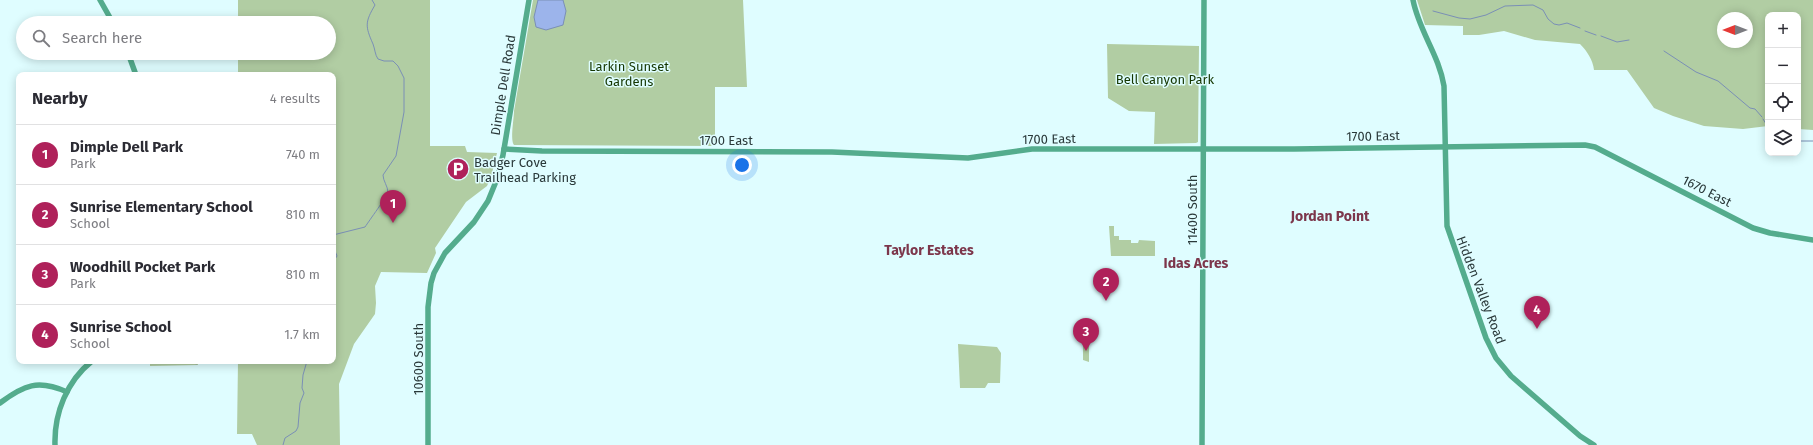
<!DOCTYPE html>
<html lang="en">
<head>
<meta charset="utf-8">
<style>
  :root { --surface:#fff; --page:#f7f7f7; --text:#2b2b33; --muted:#7c7c81; --line:#e1e1e2; --accent:#af215a }
  body { margin:0; font-family:"Fira Sans",sans-serif; background:var(--page); color:var(--text) }
  .controls { position:absolute; right:12px; top:12px; display:grid; overflow:hidden; border-radius:8px; box-shadow:0 2px 10px #0003 }
  .controls button { width:36px; height:36px; display:grid; place-items:center; padding:0; border:0; border-bottom:1px solid var(--line); background:var(--surface); color:var(--text); font:20px sans-serif }
  .compass { position:absolute; left:1717px; top:12px; width:36px; height:36px; border-radius:50%; background:var(--surface); box-shadow:0 2px 10px #0003; rotate:270deg }
  .you { position:absolute; left:742px; top:165px; width:14px; height:14px; margin:-10px; border:3px solid #fff; border-radius:50%; background:#1a73e8; box-shadow:0 0 0 6px #1a73e833 }
  .badge { display:grid; place-items:center; width:26px; height:26px; border-radius:50%; background:var(--accent); color:#fff; font-size:13px; font-weight:700 }
  .pin { position:absolute; translate:-50% -33px; filter:drop-shadow(0 1px 2px #0008) }
  .pin::after { content:''; position:absolute; top:21px; width:14px; height:12px; background:inherit; clip-path:polygon(0 0,100% 0,50% 100%) }
  .list { margin:0; padding:0; list-style:none }
  h2 { display:flex; justify-content:space-between; align-items:center; height:52px; margin:0; padding:0 16px; font-size:17px }
  h2 small { font-size:13px; font-weight:400; color:var(--muted) }
  .list li { display:grid; grid-template-columns:26px 1fr auto; gap:12px; align-items:center; box-sizing:border-box; height:60px; padding:0 16px; border-top:1px solid var(--line) }
  .list b { display:block; font-size:15px; white-space:nowrap }
  .list p { margin:0; font-size:13px; white-space:nowrap; color:var(--muted) }
  .list em { font-size:13px; font-style:normal; color:var(--muted) }
  .icon { flex:none; width:22px; height:22px; fill:none; stroke:currentColor; stroke-width:2; stroke-linecap:round; stroke-linejoin:round }
  .map { position:relative; flex:none; width:1813px; height:445px; overflow:hidden }
  .search { position:absolute; background:var(--surface); box-shadow:0 2px 10px #0003; left:16px; top:16px; width:320px; height:44px; display:flex; align-items:center; gap:10px; box-sizing:border-box; padding:0 14px; border-radius:22px; color:var(--muted); font-size:15px }
  .panel { position:absolute; background:var(--surface); box-shadow:0 2px 10px #0003; left:16px; top:72px; width:320px; height:292px; border-radius:8px }
  .map>svg:first-child { display:block }
  .green { fill:#b1cda3; fill-rule:evenodd }
  .water { fill:#9cb4eb; stroke:#7a8fb6 }
  .lines { fill:none; stroke-linecap:round; stroke-linejoin:round }
  .stream { stroke:#7a8fb6; stroke-width:1 }
  .secondary { stroke:#54ac8d; stroke-width:5.5 }
  .labels { text-anchor:middle; dominant-baseline:central; stroke-width:3; stroke-linejoin:round; paint-order:stroke }
  .park-label { font-size:13px; fill:#153600; stroke:#dffdff }
  .street-label { font-size:13px; fill:#2a393a; stroke:#dffdff }
  .poi-label { font-size:13px; fill:#2a393a; stroke:#dffdff; text-anchor:start }
  .neighbourhood-label { font-size:14px; font-weight:bold; fill:#7c364b; stroke:#dffdff }
</style>
</head>
<body>
<div class="map">
<svg width="1813" height="445" viewBox="0 0 1813 445">
  <rect width="100%" height="100%" fill="#dffdff"/>
  <!-- green -->
  <g class="green">
    <path d="M238 0H430V146H465L467 152 497 153 491 177 487 186 466 202 435 248 436 253 427 273 381 272 375 286 376 303 375 314 354 344 339 384 340 445H257L252 434H237L238 361H333V75H238V53H329V23H238Z"/>
    <path d="M533 0H743L747 87H715V146L514 145C510 139 514 119 514 111Z"/>
    <path d="M1417 0H1813V130L1798 129V15H1768V126L1743 129 1704 126 1673 116 1654 108 1627 70H1594C1593 60 1587 51 1580 44L1535 40 1504 31 1479 35H1463V26L1425 25ZM1723 18H1747V42H1723Z"/>
    <path d="M1107 44 1199 46 1198 142 1196 143 1154 144 1155 112 1129 111 1108 98Z"/>
    <path d="M1109 226H1114V236H1119V240H1131V243H1138L1139 240 1155 241V256H1111Z"/>
    <path d="M1083 342H1089V362L1083 360Z"/>
    <path d="M958 344 997 347 1001 353 1000 383H988L985 388H960Z"/>
    <path d="M150 361H198V365L150 366Z"/>
  </g>
  <!-- water -->
  <path class="water" d="M538 0H563L566 11 563 25 546 30 536 27 534 17Z"/>
  <g class="lines">
    <!-- stream -->
    <g class="stream">
      <path d="M1433 11 1459 18 1470 19 1486 15 1505 6 1533 5 1543 10 1548 19 1554 24 1559 25 1567 23 1580 28"/>
      <path d="M1585 31 1596 35"/>
      <path d="M1601 36 1617 42 1629 40"/>
      <path d="M1664 51 1696 72 1718 81 1750 108 1755 109 1762 117"/>
      <path d="M1763 119 1768 127"/>
      <path d="M1798 141H1813"/>
      <path d="M333 235 365 227C369 221 387 196 388 193 388 186 383 181 383 175L396 156 404 112V78L398 66 393 61H384L378 59C375 55 375 49 373 44 365 26 365 22 375 5L372 0"/>
      <path d="M333 246 337 256 333 262"/>
      <path d="M192 361 196 364"/>
      <path d="M283 445 285 438 296 431 298 427 300 403 304 393 302 388 303 375 307 361"/>
    </g>
    <!-- secondary -->
    <g class="secondary">
      <path d="M100 0 113 23"/>
      <path d="M1413 0C1419 31 1439 55 1444 86L1447 226 1486 338 1496 358 1511 376 1580 436 1594 445"/>
      <path d="M128 53 136 75"/>
      <path d="M504 149 542 151 832 152 968 158 1032 149H1294L1585 145 1595 147 1753 228 1770 233 1813 240"/>
      <path d="M0 403C24 385 38 379 67 392"/>
      <path d="M55 445C54 413 67 381 92 361"/>
      <path d="M428 445V307L431 283 434 273 445 253 474 222 488 201 497 179 503 155 529 0"/>
      <path d="M1202 445 1204 0"/>
    </g>
  </g>
  <!-- icons -->
  <defs>
    <g id="parking-disc" transform="scale(1.15)"><circle r="9.5" fill="#af215a" stroke="#dffdff"/><path d="M-3.5-5.5H1a3.5 3.5 0 0 1 0 7H-1V5.5H-3.5ZM-1-3.4V-.6H.8a1.4 1.4 0 0 0 0-2.8Z" fill="#fff"/></g>
  </defs>
  <g fill-rule="evenodd">
    <use href="#parking-disc" x="458" y="169"/>
  </g>
  <g class="labels">
    <!-- park labels -->
    <g class="park-label">
      <text x="629" y="66">Larkin Sunset<tspan x="629" dy="15">Gardens</tspan></text>
      <text x="1165" y="79">Bell Canyon Park</text>
    </g>
    <!-- street labels -->
    <g class="street-label">
      <text transform="translate(503 85) rotate(-81)">Dimple Dell Road</text>
      <text transform="translate(1373 136) rotate(-1)">1700 East</text>
      <text transform="translate(1049 139) rotate(-1)">1700 East</text>
      <text x="726" y="140">1700 East</text>
      <text transform="translate(1707 191) rotate(27)">1670 East</text>
      <text transform="translate(1192 210) rotate(-90)">11400 South</text>
      <text transform="translate(1481 290) rotate(69)">Hidden Valley Road</text>
      <text transform="translate(418 359) rotate(-90)">10600 South</text>
    </g>
    <!-- poi labels -->
    <g class="poi-label">
      <text x="474" y="162">Badger Cove<tspan x="474" dy="15">Trailhead Parking</tspan></text>
    </g>
    <!-- neighbourhood labels -->
    <g class="neighbourhood-label">
      <text x="1330" y="216">Jordan Point</text>
      <text x="929" y="250">Taylor Estates</text>
      <text x="1196" y="263">Idas Acres</text>
    </g>
  </g>
</svg>
<div class="controls">
<button>+</button>
<button>−</button>
<button><svg class="icon" aria-label="locate" viewBox="0 0 24 24"><circle cx="12" cy="12" r="6"/><path d="M12 2v4M12 18v4M2 12h4M18 12h4"/></svg></button>
<button><svg class="icon" aria-label="layers" viewBox="0 0 24 24"><path d="M12 4l9 5-9 5-9-5zM3 14l9 5 9-5"/></svg></button>
</div>
<svg class="compass" viewBox="-18 -18 36 36"><path d="M0-13l5 13h-10z" fill="#e53935"/><path d="M0 13l5-13h-10z" fill="#7c7c81"/></svg>
<div class="you"></div>
<div class="pin badge" style="left:393px;top:223px">1</div>
<div class="pin badge" style="left:1106px;top:301px">2</div>
<div class="pin badge" style="left:1086px;top:351px">3</div>
<div class="pin badge" style="left:1537px;top:329px">4</div>
<div class="search"><svg class="icon" aria-label="search" viewBox="0 0 24 24"><circle cx="10" cy="10" r="6"/><path d="M15 15l6 6"/></svg>Search here</div>
<section class="panel">
<h2>Nearby<small>4 results</small></h2>
<ul class="list">
<li><span class="badge">1</span><div><b>Dimple Dell Park</b><p>Park</p></div><em>740 m</em></li>
<li><span class="badge">2</span><div><b>Sunrise Elementary School</b><p>School</p></div><em>810 m</em></li>
<li><span class="badge">3</span><div><b>Woodhill Pocket Park</b><p>Park</p></div><em>810 m</em></li>
<li><span class="badge">4</span><div><b>Sunrise School</b><p>School</p></div><em>1.7 km</em></li>
</ul>
</section>
</div>
</body>
</html>
